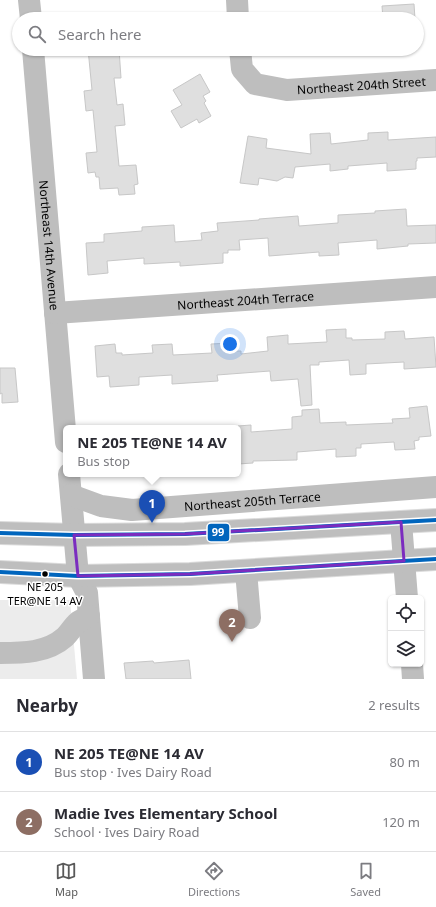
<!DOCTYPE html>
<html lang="en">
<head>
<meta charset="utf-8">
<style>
  :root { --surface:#fff; --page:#f2f2f3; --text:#2b2b33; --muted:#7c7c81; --line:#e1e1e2; --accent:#595959 }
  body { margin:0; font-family:"Noto Sans",sans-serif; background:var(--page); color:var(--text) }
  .controls { position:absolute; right:12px; bottom:12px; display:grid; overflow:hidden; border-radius:6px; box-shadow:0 1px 3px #0004 }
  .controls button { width:36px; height:36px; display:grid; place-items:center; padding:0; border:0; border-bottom:1px solid var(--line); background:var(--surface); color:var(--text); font:20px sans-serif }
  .you { position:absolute; left:230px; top:344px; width:14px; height:14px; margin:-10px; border:3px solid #fff; border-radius:50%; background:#1a73e8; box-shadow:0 0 0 6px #1a73e833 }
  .badge { display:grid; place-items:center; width:26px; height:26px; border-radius:50%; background:var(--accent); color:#fff; font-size:13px; font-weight:700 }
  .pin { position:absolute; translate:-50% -33px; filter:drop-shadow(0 1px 2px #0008) }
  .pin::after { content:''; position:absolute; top:21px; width:14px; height:12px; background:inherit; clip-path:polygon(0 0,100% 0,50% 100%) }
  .popup { position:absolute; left:63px; top:425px; width:178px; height:52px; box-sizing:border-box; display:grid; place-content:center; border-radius:6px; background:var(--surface); filter:drop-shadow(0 1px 3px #0005); font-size:13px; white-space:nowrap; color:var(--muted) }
  .popup b { font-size:15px; color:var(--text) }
  .popup::after { content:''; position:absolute; left:50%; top:100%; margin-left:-8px; border:8px solid transparent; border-top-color:var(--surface) }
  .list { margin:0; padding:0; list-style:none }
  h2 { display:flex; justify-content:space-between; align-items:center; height:52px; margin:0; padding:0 16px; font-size:17px }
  h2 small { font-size:13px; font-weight:400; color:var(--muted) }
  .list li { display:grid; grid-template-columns:26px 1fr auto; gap:12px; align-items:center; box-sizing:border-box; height:60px; padding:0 16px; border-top:1px solid var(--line) }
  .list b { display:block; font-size:15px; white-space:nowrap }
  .list p { margin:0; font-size:13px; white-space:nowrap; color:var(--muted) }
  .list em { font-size:13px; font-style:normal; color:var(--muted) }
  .icon { flex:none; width:22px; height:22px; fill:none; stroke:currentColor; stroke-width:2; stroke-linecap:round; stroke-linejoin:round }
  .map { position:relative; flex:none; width:436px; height:679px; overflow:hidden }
  .search { position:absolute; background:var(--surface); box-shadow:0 1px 3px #0004; left:12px; right:12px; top:12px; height:44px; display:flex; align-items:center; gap:10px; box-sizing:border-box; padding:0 14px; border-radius:22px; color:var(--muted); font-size:15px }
  .sheet { height:172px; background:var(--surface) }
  nav { display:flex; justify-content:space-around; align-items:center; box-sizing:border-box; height:56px; border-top:1px solid var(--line); background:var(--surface); font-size:11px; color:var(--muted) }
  nav a { display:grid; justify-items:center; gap:2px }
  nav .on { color:var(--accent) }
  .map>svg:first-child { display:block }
  .green { fill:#ececec }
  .building { fill:#dfdfdf; stroke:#c7c7c7 }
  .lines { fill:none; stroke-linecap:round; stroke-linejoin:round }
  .major-casing { stroke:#dbdbdb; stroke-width:24 }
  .minor { stroke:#bebebe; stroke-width:22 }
  .major { stroke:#bebebe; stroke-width:22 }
  .bus-1-casing { stroke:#fff; stroke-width:7 }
  .bus-1 { stroke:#0065bd; stroke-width:4 }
  .marked { fill:none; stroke:#7b2cbf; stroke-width:3; stroke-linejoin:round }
  .bus-dot { fill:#000; stroke:#fff; stroke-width:1.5 }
  .labels { text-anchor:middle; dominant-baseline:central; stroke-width:3; stroke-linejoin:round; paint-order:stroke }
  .bus-label { font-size:11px; fill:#000; stroke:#fff }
  .street-label { font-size:12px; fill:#000; stroke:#fff }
  .line-badge { stroke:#fff; stroke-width:1.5 }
  .badge-label { font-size:11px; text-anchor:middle; font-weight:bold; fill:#fff }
</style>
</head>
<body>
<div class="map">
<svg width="436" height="679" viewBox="0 0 436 679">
  <rect width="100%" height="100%" fill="#fff"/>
  <!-- green -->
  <path class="green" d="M0 600H70L77 679H0Z"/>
  <!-- building -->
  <g class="building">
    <path d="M414 4 415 19H383L382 6Z"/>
    <path d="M88 49H119L121 78H114L117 105 123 104 125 125 115 126 119 166 136 165 138 184 134 185 135 194 119 195 118 188 100 189 99 177H96L95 172 88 173 86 153 97 152 93 110 86 111 84 91 92 90Z"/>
    <path d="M200 74 210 92 203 96 206 101 204 103 211 116 199 123 197 119 181 128 171 111 182 105 173 90Z"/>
    <path d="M388 132V140L436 137V157L417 158V161H416V169L387 171V163L348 166V169L330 171V164L295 167 293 178 285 177 277 181 259 178 258 185 240 183 248 136 267 139 266 148 311 154 310 134 330 133 331 144 368 140V133Z"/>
    <path d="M406 209 407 226 436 225V243L408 244V246L377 249V240L338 243 339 255 319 256V252L269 256 268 238 239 240 240 250H228V253H223V263L180 266V262L144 264V258L107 261 108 273 88 275 86 243 104 242V234L142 231V227L174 225 175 242 202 240 201 233 218 231 217 223 259 220V219L298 216 299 226 338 223V215L375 213V211Z"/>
    <path d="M346 329V338H352V340L385 339V332L404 331 405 339 434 337 436 367 404 369V362L366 364V374L350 375 349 360 319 362V365H310L312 405 301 406 298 379 271 381 270 371 217 375 218 381 172 384V375L139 377V385L110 387 109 376 97 377 95 346 115 344 116 353H122V355L153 353 152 345 172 344 173 355 212 353 211 344 231 343V351H241V354L268 351 267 337 288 335V344L327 342 326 330Z"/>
    <path d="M0 368H15L18 402 2 403V393L0 394Z"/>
    <path d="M427 406 431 436 419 437V440L414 441 415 449 395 450 394 442 361 444V448H356V456L336 457V449L297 452V460L253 461V463L238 464V426L251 425V432L292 429V417L302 416V410L319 409 320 423 346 422V425L393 423 392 419 410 418 409 408Z"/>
    <path d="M189 660 191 679H126L124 663 153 661 154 663Z"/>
  </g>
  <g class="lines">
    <!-- major casing -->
    <g class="major-casing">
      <g id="major">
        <path d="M0 533 74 535 185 534 436 520"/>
        <path d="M0 572 78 576 190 574 436 559"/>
      </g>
    </g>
    <!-- minor -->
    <g class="minor">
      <path d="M29 0 31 19"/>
      <path d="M237 0 238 19"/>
      <path id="s1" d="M33 49 66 442"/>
      <path id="s2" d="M240 49 242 69 255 84 287 90 436 80"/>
      <path id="s3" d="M55 313 436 287"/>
      <path d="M69 474 78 576 87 593 94 679"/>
      <path id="s4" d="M71 495 101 506 132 510 436 487"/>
      <path d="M401 522 407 598"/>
      <path d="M246 571 250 618"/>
      <path d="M0 653C23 653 47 653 65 637 70 632 73 626 78 622 81 620 85 618 89 616"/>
      <path d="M412 664 413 679"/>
    </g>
    <!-- major -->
    <use href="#major" class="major"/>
    <!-- bus-1 casing -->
    <g class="bus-1-casing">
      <g id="bus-1">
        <path d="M0 533 74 535 185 534 436 520"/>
        <path d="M0 572 78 576 190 574 436 559"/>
      </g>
    </g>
    <!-- bus-1 -->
    <use href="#bus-1" class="bus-1"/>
  </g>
  <!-- marked area -->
  <path class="marked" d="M401 522 404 561 190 574 78 576 74 535 185 534Z"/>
  <!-- markers -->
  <circle class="bus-dot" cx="45" cy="574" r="3.5"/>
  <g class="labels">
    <!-- bus labels -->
    <g class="bus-label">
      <text x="45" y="586">NE 205<tspan x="45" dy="14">TER@NE 14 AV</tspan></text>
    </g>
    <!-- street labels -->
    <g class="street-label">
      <text stroke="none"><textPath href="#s2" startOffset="147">Northeast 204th Street</textPath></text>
      <text stroke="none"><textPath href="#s1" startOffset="197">Northeast 14th Avenue</textPath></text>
      <text stroke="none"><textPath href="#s3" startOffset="191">Northeast 204th Terrace</textPath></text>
      <text stroke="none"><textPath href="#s4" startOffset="184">Northeast 205th Terrace</textPath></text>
    </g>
  </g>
  <rect class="line-badge" x="207" y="523" width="23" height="19" rx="4" fill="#0065bd"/>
  <g class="badge-label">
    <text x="218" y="536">99</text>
  </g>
</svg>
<div class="controls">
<button><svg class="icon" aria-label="locate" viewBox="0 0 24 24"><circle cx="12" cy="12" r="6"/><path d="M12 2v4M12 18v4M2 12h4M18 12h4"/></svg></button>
<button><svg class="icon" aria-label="layers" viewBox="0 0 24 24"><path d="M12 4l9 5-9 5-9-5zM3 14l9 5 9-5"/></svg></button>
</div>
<div class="you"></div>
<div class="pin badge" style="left:152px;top:523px;background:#1a4fb4">1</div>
<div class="popup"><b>NE 205 TE@NE 14 AV</b>Bus stop</div>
<div class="pin badge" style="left:232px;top:642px;background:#8d6e63">2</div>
<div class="search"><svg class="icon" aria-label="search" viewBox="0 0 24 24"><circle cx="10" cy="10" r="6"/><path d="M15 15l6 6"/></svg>Search here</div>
</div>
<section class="sheet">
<h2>Nearby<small>2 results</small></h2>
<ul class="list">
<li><span class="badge" style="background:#1a4fb4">1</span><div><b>NE 205 TE@NE 14 AV</b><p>Bus stop · Ives Dairy Road</p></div><em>80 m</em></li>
<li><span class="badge" style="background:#8d6e63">2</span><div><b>Madie Ives Elementary School</b><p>School · Ives Dairy Road</p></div><em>120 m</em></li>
</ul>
</section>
<nav>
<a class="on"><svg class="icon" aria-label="map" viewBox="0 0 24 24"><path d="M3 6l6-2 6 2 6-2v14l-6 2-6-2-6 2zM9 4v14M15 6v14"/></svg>Map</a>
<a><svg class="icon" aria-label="directions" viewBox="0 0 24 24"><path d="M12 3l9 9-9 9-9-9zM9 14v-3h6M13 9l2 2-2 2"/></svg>Directions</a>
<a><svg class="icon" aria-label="saved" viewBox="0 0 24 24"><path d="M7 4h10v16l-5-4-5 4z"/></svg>Saved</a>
</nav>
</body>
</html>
